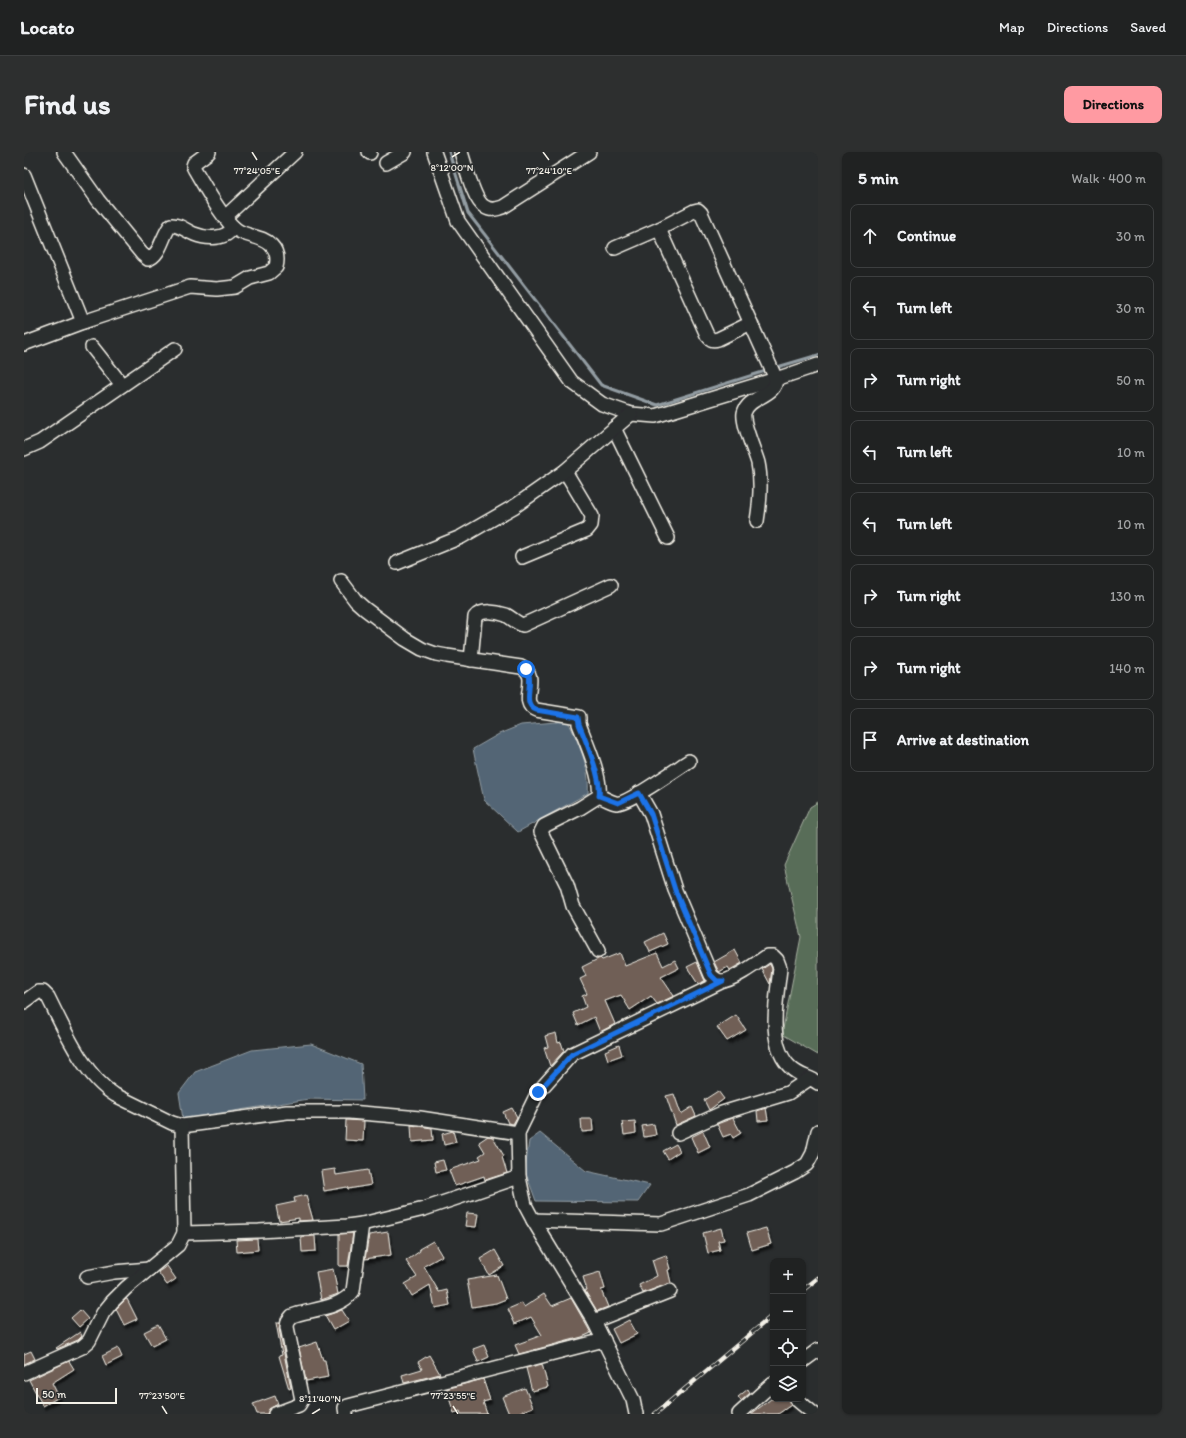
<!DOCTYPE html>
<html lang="en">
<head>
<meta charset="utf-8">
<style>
  :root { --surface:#202222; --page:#2d2f2f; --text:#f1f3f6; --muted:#a2a4a5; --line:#3d3f40; --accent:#ff9aa2 }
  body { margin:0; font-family:Itim,sans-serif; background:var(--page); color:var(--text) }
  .controls { position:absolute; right:12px; bottom:12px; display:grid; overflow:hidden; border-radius:8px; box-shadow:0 1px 3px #0004 }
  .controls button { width:36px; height:36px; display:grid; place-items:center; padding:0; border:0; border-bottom:1px solid var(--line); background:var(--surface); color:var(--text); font:20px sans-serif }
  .scale { position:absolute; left:12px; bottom:10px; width:81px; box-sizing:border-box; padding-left:4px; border:2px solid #f4f1e8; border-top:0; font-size:11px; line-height:14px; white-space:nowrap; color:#f4f1e8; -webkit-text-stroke:3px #2a2d2e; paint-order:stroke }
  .stop { position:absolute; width:12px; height:12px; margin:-9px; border:3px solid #1a73e8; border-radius:50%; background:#fff }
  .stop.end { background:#1a73e8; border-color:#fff; box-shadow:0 1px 4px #0008 }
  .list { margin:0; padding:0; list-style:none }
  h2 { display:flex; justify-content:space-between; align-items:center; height:52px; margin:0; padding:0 16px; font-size:17px }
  h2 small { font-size:13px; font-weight:400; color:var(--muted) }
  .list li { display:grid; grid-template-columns:26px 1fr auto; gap:12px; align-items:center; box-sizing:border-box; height:64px; margin:0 8px 8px; padding:0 8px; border:1px solid var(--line); border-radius:8px }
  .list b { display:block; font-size:15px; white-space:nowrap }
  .list em { font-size:13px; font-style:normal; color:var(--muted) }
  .icon { flex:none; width:22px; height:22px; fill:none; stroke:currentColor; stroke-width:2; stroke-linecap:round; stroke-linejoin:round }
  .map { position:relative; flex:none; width:794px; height:1262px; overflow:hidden; border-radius:8px }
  header { display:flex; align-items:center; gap:24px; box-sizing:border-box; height:56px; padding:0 20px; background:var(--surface); border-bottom:1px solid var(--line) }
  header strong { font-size:19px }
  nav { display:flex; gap:22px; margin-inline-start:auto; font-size:14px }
  .intro { display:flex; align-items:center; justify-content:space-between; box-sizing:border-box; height:96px; padding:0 24px }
  h1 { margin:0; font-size:28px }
  .button { padding:10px 18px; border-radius:8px; background:var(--accent); color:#111; font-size:14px; font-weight:700 }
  main { display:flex; gap:24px; padding:0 24px }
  aside { flex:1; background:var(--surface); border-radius:8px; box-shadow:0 1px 3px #0004 }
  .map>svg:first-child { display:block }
  .green { fill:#596d59; stroke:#a6afa0 }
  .water { fill:#526575; stroke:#939da3 }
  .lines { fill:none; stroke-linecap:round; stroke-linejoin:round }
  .stream { stroke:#939da3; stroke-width:3 }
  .building { fill:#6f5f56; stroke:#f4f1e8; filter:url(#shadow) }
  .minor-casing { stroke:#f4f1e8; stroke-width:16 }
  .minor { stroke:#2a2d2e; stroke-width:13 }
  .rail-casing { stroke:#f4f1e8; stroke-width:4.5 }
  .rail { stroke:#2a2d2e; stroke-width:3; stroke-dasharray:9; stroke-linecap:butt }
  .route { stroke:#1a73e8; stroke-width:5 }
  .ticks { fill:none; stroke:#f4f1e8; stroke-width:1.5 }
  .ticks-label { font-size:10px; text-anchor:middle; fill:#f4f1e8; stroke:#2a2d2e; stroke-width:3.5; stroke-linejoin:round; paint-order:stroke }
</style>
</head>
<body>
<header>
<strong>Locato</strong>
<nav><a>Map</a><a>Directions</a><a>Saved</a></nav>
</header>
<div class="intro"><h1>Find us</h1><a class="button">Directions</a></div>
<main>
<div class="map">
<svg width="794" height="1262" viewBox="0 0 794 1262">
  <defs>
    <filter id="shadow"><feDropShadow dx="2" dy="3.5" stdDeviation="1" flood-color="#0009"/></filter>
  </defs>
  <rect width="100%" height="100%" fill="#2a2d2e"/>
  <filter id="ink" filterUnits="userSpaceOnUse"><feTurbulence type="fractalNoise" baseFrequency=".025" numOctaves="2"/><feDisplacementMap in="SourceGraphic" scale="8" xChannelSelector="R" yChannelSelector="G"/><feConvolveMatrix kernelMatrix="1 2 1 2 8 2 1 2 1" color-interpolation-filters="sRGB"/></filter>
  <g filter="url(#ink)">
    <!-- green -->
    <path class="green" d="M794 650V903L758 882 777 785 760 713 786 655Z"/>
    <!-- water -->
    <g class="water">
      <path d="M544 569C555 592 566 615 564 641L494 680 460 648 449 597 475 582 497 573Z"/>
      <path d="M287 892 337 912 339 948 285 947 159 967 155 941 171 920 228 898Z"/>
      <path d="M516 981 562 1019 626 1033 614 1050 512 1049 501 1019 505 989Z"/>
    </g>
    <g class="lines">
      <!-- stream -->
      <g class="stream">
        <path d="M425 0 444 61 577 233 633 253 745 218"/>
        <path d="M750 216 794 203"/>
      </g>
    </g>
    <!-- building -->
    <g class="building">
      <path d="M639 781 644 792 626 800 621 790Z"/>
      <path d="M711 798 718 811 706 818 704 815 695 820 690 810Z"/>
      <path d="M596 801 601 814 633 801 639 814 651 808 655 816 637 825 650 844 633 852 627 844 606 858 597 843 581 849 591 872 576 880 570 865 554 873 549 861 562 855 558 844 563 842 556 827 562 824 558 815 576 806 578 808Z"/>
      <path d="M673 810 681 829 674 832 663 815Z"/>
      <path d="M746 812 748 817 746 832 738 817Z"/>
      <path d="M712 863 722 878 703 889 693 875Z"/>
      <path d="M532 881 534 891 537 890 540 899 526 914 520 896 524 895 521 884Z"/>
      <path d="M595 893 598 903 584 908 581 899Z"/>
      <path d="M694 939 700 947 685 958 680 948Z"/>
      <path d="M650 942 657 962 668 955 672 964 652 973 642 944Z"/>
      <path d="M488 956 493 965 489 972 484 971 479 960Z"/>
      <path d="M742 956 744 968 734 969 733 959Z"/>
      <path d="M709 966 717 981 709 986 707 982 699 985 693 972Z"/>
      <path d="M557 967H568L569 979 558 980Z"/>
      <path d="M322 968 340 969 339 989 321 988Z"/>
      <path d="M611 969 612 981 600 983 598 970Z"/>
      <path d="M630 972 632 983 620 985 618 974Z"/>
      <path d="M387 973 408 976 409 988 388 990Z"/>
      <path d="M429 979 432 990 420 993 418 982Z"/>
      <path d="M679 979 686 995 674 1001 667 985Z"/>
      <path d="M464 984 469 985 480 1004 478 1005 483 1021 461 1028 460 1024 431 1034 425 1018 457 1007 455 1004 461 1000 455 990Z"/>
      <path d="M652 992 656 999 644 1007 639 999Z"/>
      <path d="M419 1008 422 1018 412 1020 410 1010Z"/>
      <path d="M311 1017 312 1023 344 1018 347 1033 324 1037 323 1035 300 1039 297 1019Z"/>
      <path d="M282 1043 289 1068 275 1069V1066L255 1069 252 1054 271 1050 270 1046Z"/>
      <path d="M443 1061 454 1062 452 1075 441 1074Z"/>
      <path d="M697 1076 700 1088 694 1089 696 1098 684 1101 679 1081Z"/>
      <path d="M742 1076 747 1092 728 1098 723 1081Z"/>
      <path d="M364 1080 367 1103 341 1107 345 1083Z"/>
      <path d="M329 1081 324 1114H315V1082Z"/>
      <path d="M291 1084 292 1099 278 1100 277 1085Z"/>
      <path d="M233 1087 234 1098 213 1100 212 1088Z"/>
      <path d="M409 1089 418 1104 400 1114 415 1140 423 1138 426 1153 411 1156 406 1133 388 1144 381 1132 393 1125 382 1109 396 1099 395 1097Z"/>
      <path d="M471 1098 480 1114 465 1123 456 1107Z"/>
      <path d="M642 1103 646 1117 644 1118 647 1131 619 1141 615 1133 633 1124 628 1108Z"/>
      <path d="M143 1114 152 1127 143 1133 134 1120Z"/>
      <path d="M309 1117 314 1142 297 1148 292 1120Z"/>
      <path d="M576 1120 581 1137 577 1138 584 1155 573 1159 561 1139 563 1138 559 1125Z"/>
      <path d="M473 1123 482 1147 472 1151 448 1155 443 1128Z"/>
      <path d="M520 1142 528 1154 547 1146 567 1181 558 1185 495 1202 491 1193 518 1183 507 1165 491 1172 484 1157 498 1151 500 1155Z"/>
      <path d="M102 1147H103L113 1167 100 1173 92 1157Z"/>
      <path d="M56 1158 64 1167 55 1175 47 1166Z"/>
      <path d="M318 1158 325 1169 309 1178 301 1164Z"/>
      <path d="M605 1168 613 1182 595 1191 588 1177Z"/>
      <path d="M252 1171H256L255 1177 267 1236 265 1237 255 1204 258 1203Z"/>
      <path d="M134 1173 142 1187 128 1194 120 1180Z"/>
      <path d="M56 1180 58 1184 54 1188 33 1197 32 1196Z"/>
      <path d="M293 1190 299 1208H301L304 1225 282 1229 275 1196Z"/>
      <path d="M460 1193 465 1205 454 1210 449 1197Z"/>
      <path d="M94 1196 98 1205 82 1213 78 1204Z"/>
      <path d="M7 1199 11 1207 0 1212V1202Z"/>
      <path d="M405 1203 416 1222 380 1231 378 1223 398 1217 394 1210Z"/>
      <path d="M45 1209 50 1217 28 1231 35 1245 19 1254 5 1228Z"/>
      <path d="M518 1212 524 1235 508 1239 502 1216Z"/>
      <path d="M459 1227 466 1248 459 1250 463 1262H437L436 1259 430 1261 422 1237Z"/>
      <path d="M501 1236 509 1255 496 1260 497 1262H485L478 1245Z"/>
      <path d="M724 1237 726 1241 717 1249 714 1245Z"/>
      <path d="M251 1244 254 1252 245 1257 243 1262H233L229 1252Z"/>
      <path d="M747 1247H764L767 1253 754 1262H727Z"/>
    </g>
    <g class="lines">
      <!-- minor casing -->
      <g class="minor-casing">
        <g id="minor">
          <path d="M40 0 74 48 118 102 124 107C137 103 138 83 147 73 155 72 162 79 170 82 182 87 203 88 209 75"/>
          <path d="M345 0 346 1"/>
          <path d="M410 0 434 69 548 230 578 252 607 262 631 264 752 227 794 213"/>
          <path d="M437 0C441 12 450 50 461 55 467 59 473 57 479 55L565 0"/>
          <path d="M362 11 381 0"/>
          <path d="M0 23 59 170"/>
          <path d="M201 65 271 0"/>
          <path d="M635 77 683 183C686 187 688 189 694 187L727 171"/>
          <path d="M591 96 635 77 670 59 674 58 677 61 752 227C752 245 724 244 720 261 718 271 731 300 734 311 738 330 736 350 733 369"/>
          <path d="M0 192 59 170 166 135 193 137 211 135 226 126 245 121 252 115C254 107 253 99 247 93 239 84 223 85 213 78 200 70 180 33 171 18L169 14 170 11 185 0"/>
          <path d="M68 195 98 233"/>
          <path d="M590 276 644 386"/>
          <path d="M0 297 16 290 151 197"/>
          <path d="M498 405 563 378 567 373 568 364 541 319"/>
          <path d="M373 411 437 385 491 354 541 319 607 262"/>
          <path d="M317 429 332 449 341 457 381 487 398 497 412 502 423 504 497 515C518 524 493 550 512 558L555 565V572C562 590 578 626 575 644L556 656 520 674 517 680 543 733 549 754 574 799"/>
          <path d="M447 508 451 465C457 457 473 460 482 463 488 466 492 471 499 473L587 433"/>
          <path d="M615 641 627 662 651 738 687 823C690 826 693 829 698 829 708 829 733 811 743 804H749L753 808 756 816C753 847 742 893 767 916 775 924 786 925 794 931"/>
          <path d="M575 644C580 646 587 650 592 651 602 653 654 616 665 609"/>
          <path d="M0 850 14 840H19L24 845C40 877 60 924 91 943L148 971 158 974 263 960H325L396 966 494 981"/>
          <path d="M654 981 698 961 764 941 785 927"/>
          <path d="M509 1068 637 1072 725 1043 771 1020 783 1012 789 1001 794 979"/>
          <path d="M160 1081 235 1079 323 1074 338 1072 400 1057 495 1025"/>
          <path d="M63 1125 90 1120 125 1117"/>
          <path d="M570 1169 646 1139"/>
          <path d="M779 1209 794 1198"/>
          <path d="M0 1221 58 1195 65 1189 79 1161 88 1150 102 1136 154 1093 160 1081 158 974"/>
          <path d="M772 1247 790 1262"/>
          <path d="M251 1262 275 1253 278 1248 263 1175 264 1169 268 1164 274 1162C293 1157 318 1155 329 1139L338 1072"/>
          <path d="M322 1262 321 1256 324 1254 580 1188"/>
          <path d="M612 1262 609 1248 570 1169 509 1068 501 1053 495 1025 494 981 514 940 548 902 699 829"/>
          <path d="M715 1262 749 1231"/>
        </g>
      </g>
      <!-- minor -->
      <use href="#minor" class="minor"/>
      <!-- rail casing -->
      <g class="rail-casing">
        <g id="rail">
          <path d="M779 1138 794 1126"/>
          <path d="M631 1262 749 1163"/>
        </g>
      </g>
      <!-- rail -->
      <use href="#rail" class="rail"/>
    </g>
  </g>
  <g class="lines" filter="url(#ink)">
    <!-- route -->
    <path class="route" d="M502 517C512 528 496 552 512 558L554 565 555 572C562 590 578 626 575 644L594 651 615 641 627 662 651 738 687 823 693 829H699L548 902 514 940"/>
  </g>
  <!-- ticks -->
  <path class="ticks" d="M228 0 233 8M519 0 525 8M428 5 436 0M138 1254 143 1262M429 1254 434 1262M288 1262 296 1257"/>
  <g class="ticks-label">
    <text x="428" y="19">8°12'00"N</text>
    <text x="525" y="22">77°24'10"E</text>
    <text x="233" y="22">77°24'05"E</text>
    <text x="138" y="1247">77°23'50"E</text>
    <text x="429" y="1247">77°23'55"E</text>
    <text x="296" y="1250">8°11'40"N</text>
  </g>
</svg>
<div class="controls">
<button>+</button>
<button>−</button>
<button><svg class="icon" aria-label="locate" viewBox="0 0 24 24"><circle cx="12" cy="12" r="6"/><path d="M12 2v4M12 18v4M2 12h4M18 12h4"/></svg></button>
<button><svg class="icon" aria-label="layers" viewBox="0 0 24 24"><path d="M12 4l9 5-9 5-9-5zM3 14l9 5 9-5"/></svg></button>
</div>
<div class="scale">50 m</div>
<div class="stop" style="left:502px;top:517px"></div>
<div class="stop end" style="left:514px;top:940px"></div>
</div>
<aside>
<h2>5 min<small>Walk · 400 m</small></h2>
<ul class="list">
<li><svg class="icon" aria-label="ahead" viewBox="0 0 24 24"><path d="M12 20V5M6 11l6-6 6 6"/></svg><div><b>Continue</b></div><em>30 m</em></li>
<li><svg class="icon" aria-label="left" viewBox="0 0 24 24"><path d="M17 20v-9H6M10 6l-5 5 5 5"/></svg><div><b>Turn left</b></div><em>30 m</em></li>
<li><svg class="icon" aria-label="right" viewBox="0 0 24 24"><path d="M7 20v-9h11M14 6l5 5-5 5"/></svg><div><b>Turn right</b></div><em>50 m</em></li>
<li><svg class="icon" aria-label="left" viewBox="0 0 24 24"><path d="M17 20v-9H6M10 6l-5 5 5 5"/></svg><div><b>Turn left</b></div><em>10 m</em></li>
<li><svg class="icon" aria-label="left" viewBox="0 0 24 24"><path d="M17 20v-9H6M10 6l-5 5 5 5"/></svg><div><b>Turn left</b></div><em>10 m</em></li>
<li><svg class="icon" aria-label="right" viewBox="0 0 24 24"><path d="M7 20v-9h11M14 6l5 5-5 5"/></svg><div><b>Turn right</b></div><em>130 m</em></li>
<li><svg class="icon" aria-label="right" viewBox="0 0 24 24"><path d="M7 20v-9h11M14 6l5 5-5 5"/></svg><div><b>Turn right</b></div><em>140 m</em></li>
<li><svg class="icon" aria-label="arrive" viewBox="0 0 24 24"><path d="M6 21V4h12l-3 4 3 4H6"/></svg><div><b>Arrive at destination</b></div></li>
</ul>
</aside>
</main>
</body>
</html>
